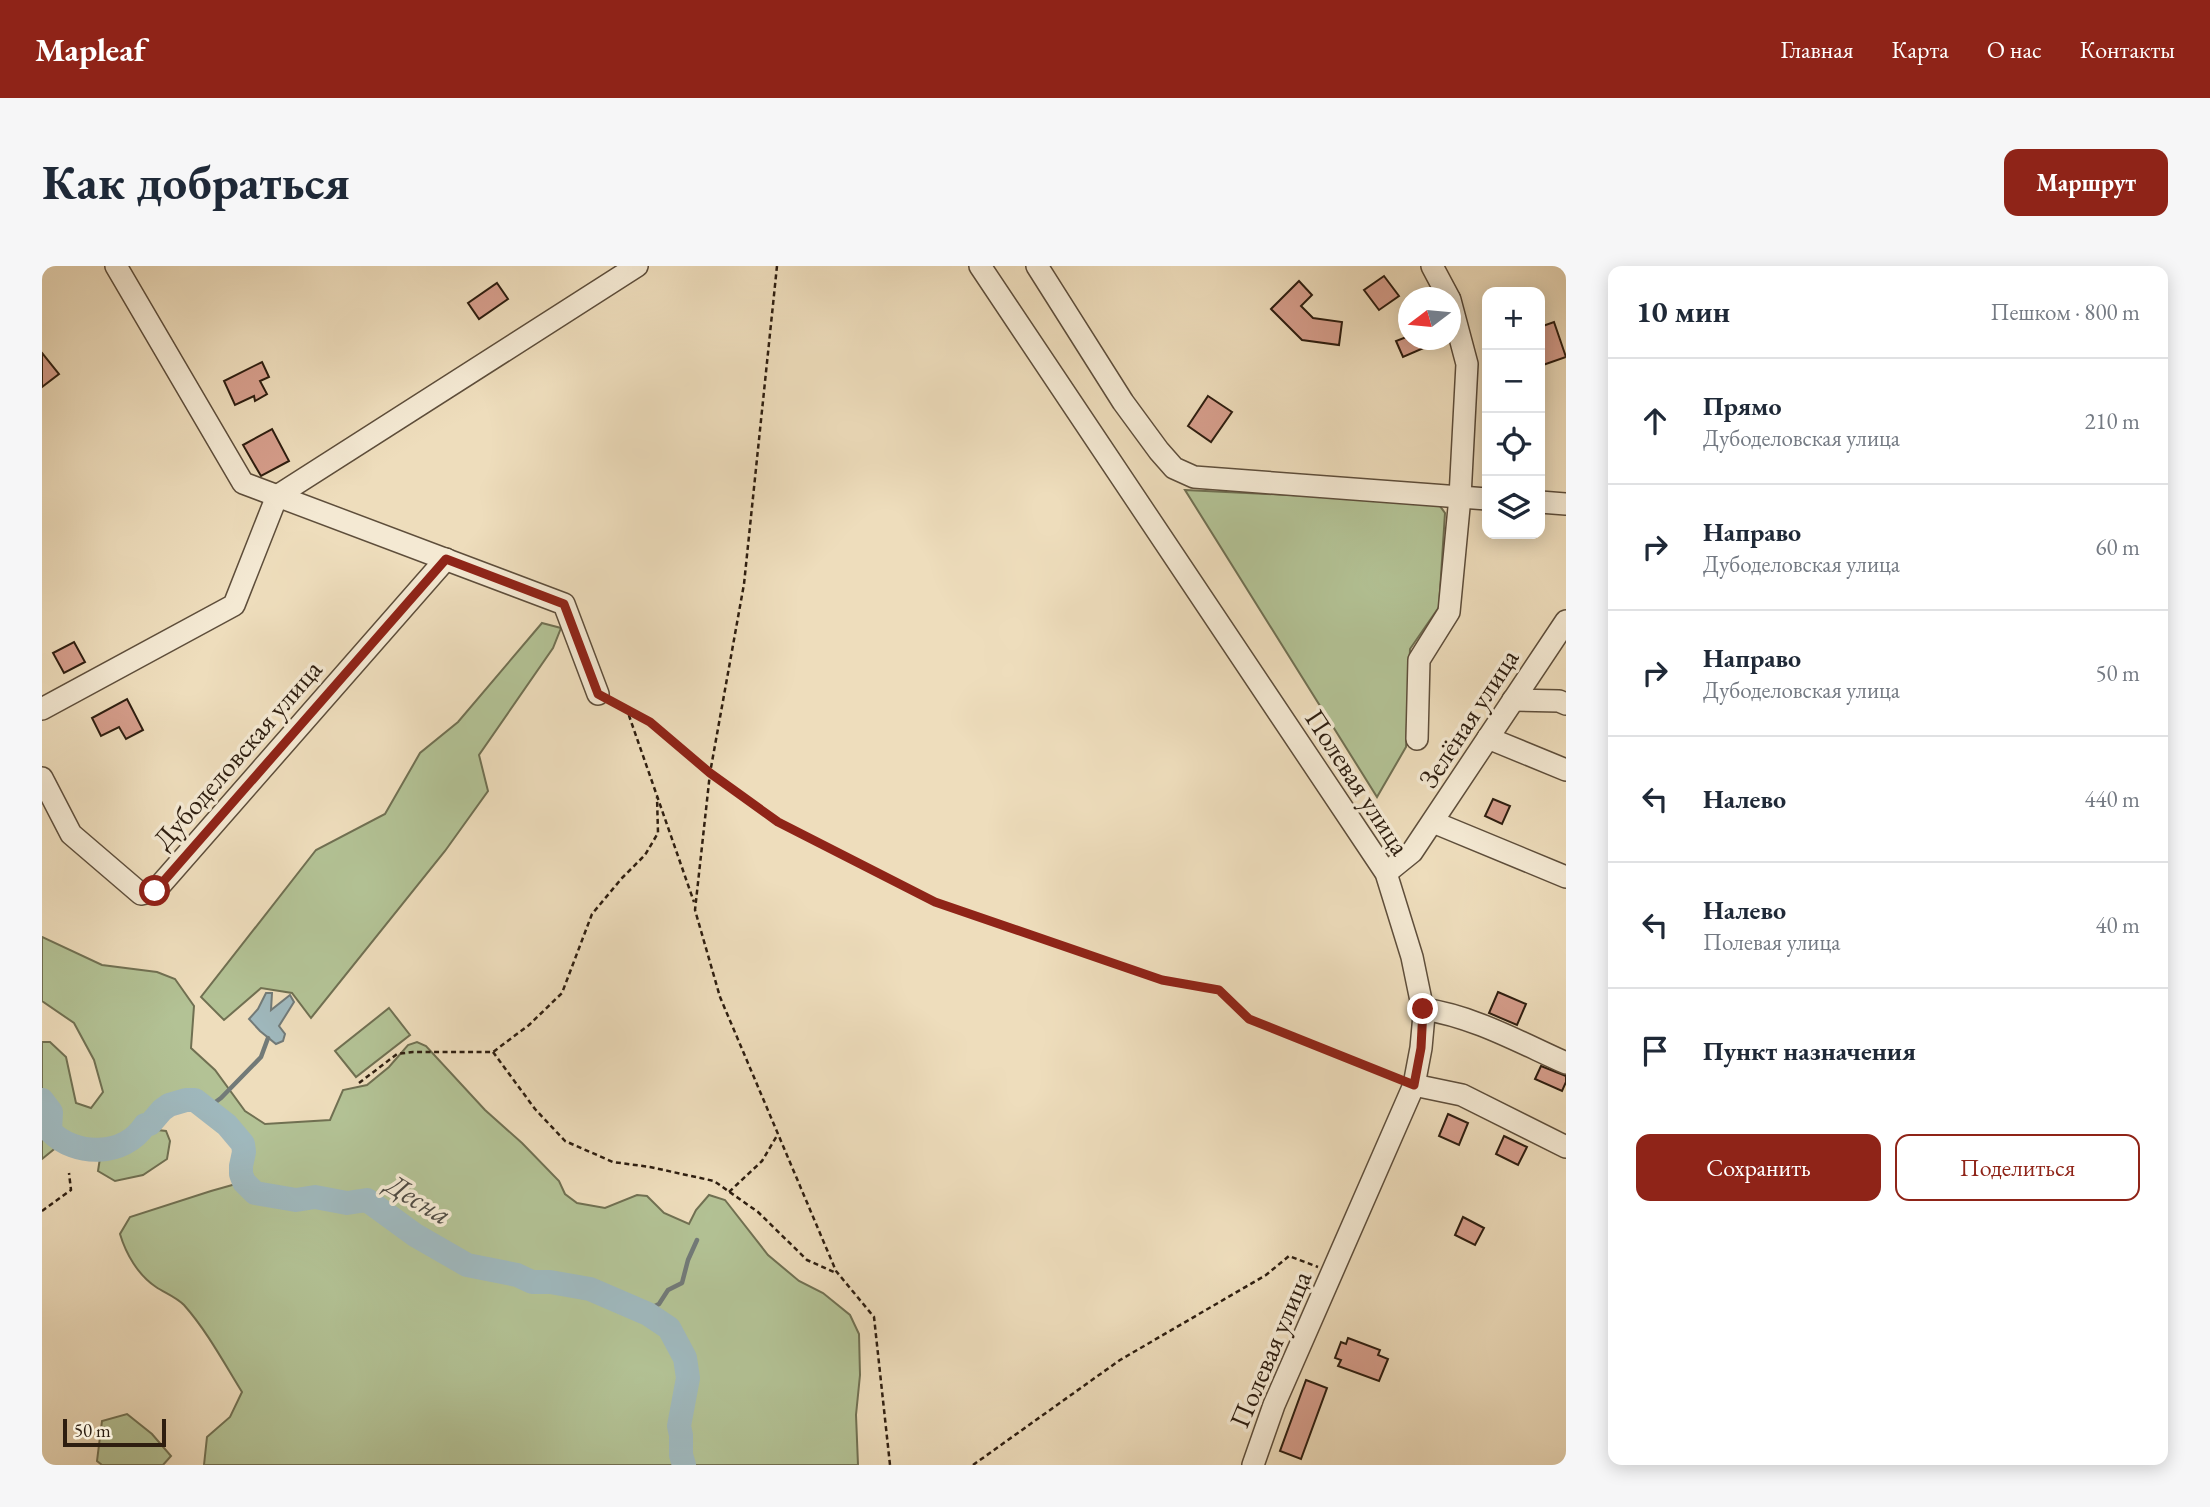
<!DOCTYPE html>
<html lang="ru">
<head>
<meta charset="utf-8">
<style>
  :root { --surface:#fff; --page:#f6f6f7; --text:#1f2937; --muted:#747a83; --line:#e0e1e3; --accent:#8f2418 }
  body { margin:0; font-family:"EB Garamond",serif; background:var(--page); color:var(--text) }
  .controls { position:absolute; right:21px; top:21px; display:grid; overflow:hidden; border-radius:14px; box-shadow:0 4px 18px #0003 }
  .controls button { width:63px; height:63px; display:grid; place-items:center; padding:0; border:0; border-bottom:2px solid var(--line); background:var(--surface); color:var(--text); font:35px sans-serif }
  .compass { position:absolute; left:1356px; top:21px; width:63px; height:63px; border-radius:50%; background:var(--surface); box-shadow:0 4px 18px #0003; rotate:254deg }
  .scale { position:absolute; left:21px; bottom:18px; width:103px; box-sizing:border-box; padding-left:7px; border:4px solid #2e1e10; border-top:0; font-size:19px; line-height:24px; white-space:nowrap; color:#2e1e10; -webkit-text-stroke:5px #f4e9d3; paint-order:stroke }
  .stop { position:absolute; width:21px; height:21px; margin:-16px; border:5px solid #8f2418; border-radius:50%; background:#fff }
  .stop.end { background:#8f2418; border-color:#fff; box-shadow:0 2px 7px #0008 }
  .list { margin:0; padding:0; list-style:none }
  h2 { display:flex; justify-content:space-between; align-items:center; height:91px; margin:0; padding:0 28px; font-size:30px }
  h2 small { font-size:23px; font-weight:400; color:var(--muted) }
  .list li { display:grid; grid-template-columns:46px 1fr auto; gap:21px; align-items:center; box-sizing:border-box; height:126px; padding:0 28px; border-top:2px solid var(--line) }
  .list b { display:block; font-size:26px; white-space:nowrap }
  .list p { margin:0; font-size:23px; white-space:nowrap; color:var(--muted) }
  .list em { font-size:23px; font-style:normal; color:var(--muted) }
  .actions { display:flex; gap:14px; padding:21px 28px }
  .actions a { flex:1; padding:16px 0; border:2px solid var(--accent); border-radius:14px; text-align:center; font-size:24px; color:var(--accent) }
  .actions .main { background:var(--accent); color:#fff }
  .icon { flex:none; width:38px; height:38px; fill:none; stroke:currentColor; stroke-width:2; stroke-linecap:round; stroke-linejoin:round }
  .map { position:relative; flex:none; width:1524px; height:1199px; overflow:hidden; border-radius:14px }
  header { display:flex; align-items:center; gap:42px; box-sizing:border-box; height:98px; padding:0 35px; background:var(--accent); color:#fff }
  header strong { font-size:33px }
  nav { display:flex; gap:38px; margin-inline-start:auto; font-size:24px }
  .intro { display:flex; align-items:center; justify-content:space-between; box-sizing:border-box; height:168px; padding:0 42px }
  h1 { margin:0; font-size:49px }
  .button { padding:18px 32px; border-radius:14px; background:var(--accent); color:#fff; font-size:24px; font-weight:700 }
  main { display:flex; gap:42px; padding:0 42px }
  aside { flex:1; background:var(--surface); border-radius:14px; box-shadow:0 4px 18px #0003 }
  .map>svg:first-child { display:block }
  .green { fill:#b3c295; stroke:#707052; stroke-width:2 }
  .water { fill:#9fb8bd; stroke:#727a78; stroke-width:2 }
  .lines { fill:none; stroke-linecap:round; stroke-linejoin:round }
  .stream { stroke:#727a78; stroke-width:4.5 }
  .river { stroke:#9fb8bd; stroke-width:24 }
  .building { fill:#d69e8c; stroke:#2e1e10; stroke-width:2 }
  .minor-casing { stroke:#5e4e3b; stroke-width:24 }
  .path { stroke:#2e1e10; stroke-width:2.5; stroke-dasharray:5 3.5; stroke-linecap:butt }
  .minor { stroke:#f4e9d3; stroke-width:21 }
  .route { stroke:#8f2418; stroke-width:9 }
  .labels { text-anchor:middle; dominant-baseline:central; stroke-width:7; stroke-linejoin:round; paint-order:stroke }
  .street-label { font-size:28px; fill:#2e1e10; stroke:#f4e9d3 }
  .water-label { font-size:30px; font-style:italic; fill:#504c44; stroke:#f4e9d3 }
</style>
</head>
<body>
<header>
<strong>Mapleaf</strong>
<nav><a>Главная</a><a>Карта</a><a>О нас</a><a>Контакты</a></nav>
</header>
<div class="intro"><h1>Как добраться</h1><a class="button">Маршрут</a></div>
<main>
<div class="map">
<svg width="1524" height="1199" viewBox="0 0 1524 1199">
  <rect width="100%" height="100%" fill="#eeddbc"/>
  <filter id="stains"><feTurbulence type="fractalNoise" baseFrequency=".00286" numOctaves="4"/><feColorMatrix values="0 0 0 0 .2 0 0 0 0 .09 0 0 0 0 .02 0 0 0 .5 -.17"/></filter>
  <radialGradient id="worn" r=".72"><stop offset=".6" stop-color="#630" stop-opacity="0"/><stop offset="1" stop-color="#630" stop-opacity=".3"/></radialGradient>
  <!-- green -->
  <g class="green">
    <path d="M1143 224 1395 236 1403 247 1397 341 1368 383 1364 481 1335 531Z"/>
    <path d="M500 357 519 362 511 382 437 489 446 525 403 585 269 752 250 727 219 722 182 754 159 731 274 584 343 548 378 487 416 456Z"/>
    <path d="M0 671 60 699 115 706 133 713 152 740 149 782 173 804 203 845 223 858 288 854 301 824 325 819 347 801 366 779 375 776 384 780 443 844 480 877 517 915 523 928 535 937 563 942 595 929 605 930 622 947 647 958 654 944 667 929 683 934 726 989 757 1015 781 1027 808 1049 817 1068 818 1109 814 1149 816 1199H162L165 1171 188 1151 200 1126C182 1097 165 1065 142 1039 134 1031 123 1027 114 1021 96 1009 84 988 78 968L88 951 169 925 201 916C200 911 198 906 199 900 199 893 204 887 201 879 196 866 167 840 154 835 146 832 134 836 127 839 117 844 113 857 102 859 84 888 49 887 21 876L0 893V776H8L24 791 34 837 49 842 61 826 52 794 32 757 0 735Z"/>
    <path d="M347 742 368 769 314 811 293 785Z"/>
    <path d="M106 863 124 865 128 875 125 893 101 909 73 915 56 905 58 892 92 879Z"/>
    <path d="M85 1148 110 1168 129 1190 121 1199H60L55 1195 60 1155Z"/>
  </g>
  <!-- water -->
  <path class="water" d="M224 727H230L229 744 248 729 252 736 237 760 243 768 241 775 234 778 218 765 207 753 216 743Z"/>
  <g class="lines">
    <!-- stream -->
    <g class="stream">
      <path d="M164 843 179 832 219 791 226 772"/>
      <path d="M601 1046 617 1038 626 1024 640 1017 646 994 655 974"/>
    </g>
    <!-- river -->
    <path class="river" d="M0 834 9 846 8 865C33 891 82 891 103 859L108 858 120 844 127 839 144 834H153L185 859 201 878 202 886 199 900V908L202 916 213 927 254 934 273 931 305 937 325 934 373 969 425 999 475 1009 490 1016H508L548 1023 606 1048 627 1062 643 1092 646 1112 637 1160 639 1169V1189L642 1199"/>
  </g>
  <!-- building -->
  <g class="building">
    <path d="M1342 10 1357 30 1337 44 1322 24Z"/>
    <path d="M1257 15 1270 29 1259 40 1271 52 1300 56 1297 79 1260 74 1229 43Z"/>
    <path d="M455 17 466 33 437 53 426 37Z"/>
    <path d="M1512 56 1524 91 1498 100V61Z"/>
    <path d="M1367 70V74H1400L1361 91 1354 75Z"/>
    <path d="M0 87 17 108 0 121Z"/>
    <path d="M220 96 227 111 218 115 225 128 213 135 212 130 193 139 182 115Z"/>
    <path d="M1166 130 1190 146 1169 176 1146 160Z"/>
    <path d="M230 163 247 195 219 210 201 179Z"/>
    <path d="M32 376 43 396 22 407 11 387Z"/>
    <path d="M85 433 101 464 84 473 77 461 59 470 50 452Z"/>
    <path d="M1451 533 1468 540 1460 558 1443 550Z"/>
    <path d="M1456 726 1484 738 1475 759 1447 747Z"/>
    <path d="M1499 800 1524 810V816L1520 825 1493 813Z"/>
    <path d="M1406 848 1426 857 1417 879 1397 870Z"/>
    <path d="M1462 870 1485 881 1476 899 1454 888Z"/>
    <path d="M1421 951 1442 962 1433 979 1413 969Z"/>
    <path d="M1306 1072 1338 1084 1336 1089 1346 1093 1337 1115 1296 1100 1299 1094 1293 1092 1299 1076 1304 1078Z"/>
    <path d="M1264 1114 1285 1122 1259 1193 1238 1185Z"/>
  </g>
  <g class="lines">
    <!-- minor casing -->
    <g class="minor-casing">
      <g id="minor">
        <path d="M74 0 201 217 522 338 556 428"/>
        <path d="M938 0 1344 607 1370 691 1382 749 1379 782 1372 819 1232 1139 1211 1199"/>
        <path d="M995 0 1081 136 1117 185 1132 202 1152 211 1445 233"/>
        <path d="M1390 0 1407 32"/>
        <path d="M1498 236 1524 238"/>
        <path d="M1471 434 1517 435 1524 438"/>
        <path d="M0 443 192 339 235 230 595 0"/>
        <path d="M1446 472 1524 504"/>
        <path d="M1375 473 1377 394 1407 346 1418 231 1425 98 1408 34"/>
        <path d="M0 512 29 568 99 628 113 625 404 293"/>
        <path d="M1391 556 1524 611"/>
        <path d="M1344 607 1370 586 1524 355"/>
        <path d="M1381 743C1431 750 1479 777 1524 797"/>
        <path d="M1372 819 1420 829 1524 881"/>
      </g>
    </g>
    <!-- path -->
    <g class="path">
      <path d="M735 0 702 318 668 507 653 644 678 731 794 1005 832 1051 848 1199"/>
      <path d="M570 434 608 456 668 507 736 556 893 636 1120 714 1177 724 1207 753 1356 812"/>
      <path d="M584 441 652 636"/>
      <path d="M451 786 493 843 523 875 571 896 608 901 672 915 716 946 765 994 794 1007"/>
      <path d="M317 817 355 788 371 786H451L487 759 520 727 550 648 580 612 603 589 616 567 615 531"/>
      <path d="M687 926 720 895 736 868"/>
      <path d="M0 945 29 924 27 907"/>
      <path d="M931 1199 1078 1094 1224 1009 1247 990 1276 1001"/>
    </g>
    <!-- minor -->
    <use href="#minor" class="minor"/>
  </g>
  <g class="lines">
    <!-- route -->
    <path class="route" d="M113 625 404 293 522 338 556 428 608 456 668 507 736 556 893 636 1120 714 1177 724 1207 753 1372 819 1379 782 1381 743"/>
  </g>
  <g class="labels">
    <!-- street labels -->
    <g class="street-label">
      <text transform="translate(1426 452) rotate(-57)">Зелёная улица</text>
      <text transform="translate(195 488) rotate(-49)">Дубоделовская улица</text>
      <text transform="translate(1316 516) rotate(57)">Полевая улица</text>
      <text transform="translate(1228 1083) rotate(-67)">Полевая улица</text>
    </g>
    <!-- water labels -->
    <g class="water-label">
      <text transform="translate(377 933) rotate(31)">Десна</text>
    </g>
  </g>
  <rect width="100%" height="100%" filter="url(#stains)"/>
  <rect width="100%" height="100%" fill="url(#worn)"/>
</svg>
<div class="controls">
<button>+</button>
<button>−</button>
<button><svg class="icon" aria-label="locate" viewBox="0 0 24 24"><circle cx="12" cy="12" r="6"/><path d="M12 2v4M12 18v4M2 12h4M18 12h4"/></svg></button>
<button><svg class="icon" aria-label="layers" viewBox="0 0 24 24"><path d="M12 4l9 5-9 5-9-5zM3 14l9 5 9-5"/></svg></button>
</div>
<svg class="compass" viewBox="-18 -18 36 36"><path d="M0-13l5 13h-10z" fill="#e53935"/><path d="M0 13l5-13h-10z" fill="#747a83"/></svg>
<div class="scale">50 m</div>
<div class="stop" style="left:113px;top:625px"></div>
<div class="stop end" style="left:1381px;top:743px"></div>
</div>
<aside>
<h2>10 мин<small>Пешком · 800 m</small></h2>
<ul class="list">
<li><svg class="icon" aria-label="ahead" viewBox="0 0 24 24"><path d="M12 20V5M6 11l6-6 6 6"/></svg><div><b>Прямо</b><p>Дубоделовская улица</p></div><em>210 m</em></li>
<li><svg class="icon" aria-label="right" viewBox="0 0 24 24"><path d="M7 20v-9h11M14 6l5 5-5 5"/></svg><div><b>Направо</b><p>Дубоделовская улица</p></div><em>60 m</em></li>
<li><svg class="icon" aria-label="right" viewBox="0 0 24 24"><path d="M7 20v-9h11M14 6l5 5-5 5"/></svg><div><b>Направо</b><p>Дубоделовская улица</p></div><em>50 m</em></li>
<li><svg class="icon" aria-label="left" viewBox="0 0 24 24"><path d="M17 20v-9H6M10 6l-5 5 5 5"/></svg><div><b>Налево</b></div><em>440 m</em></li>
<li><svg class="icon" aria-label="left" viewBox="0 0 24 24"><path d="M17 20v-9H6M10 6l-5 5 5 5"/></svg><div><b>Налево</b><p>Полевая улица</p></div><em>40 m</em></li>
<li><svg class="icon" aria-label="arrive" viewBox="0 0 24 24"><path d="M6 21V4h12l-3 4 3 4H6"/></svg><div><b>Пункт назначения</b></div></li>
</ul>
<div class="actions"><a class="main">Сохранить</a><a>Поделиться</a></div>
</aside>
</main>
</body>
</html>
